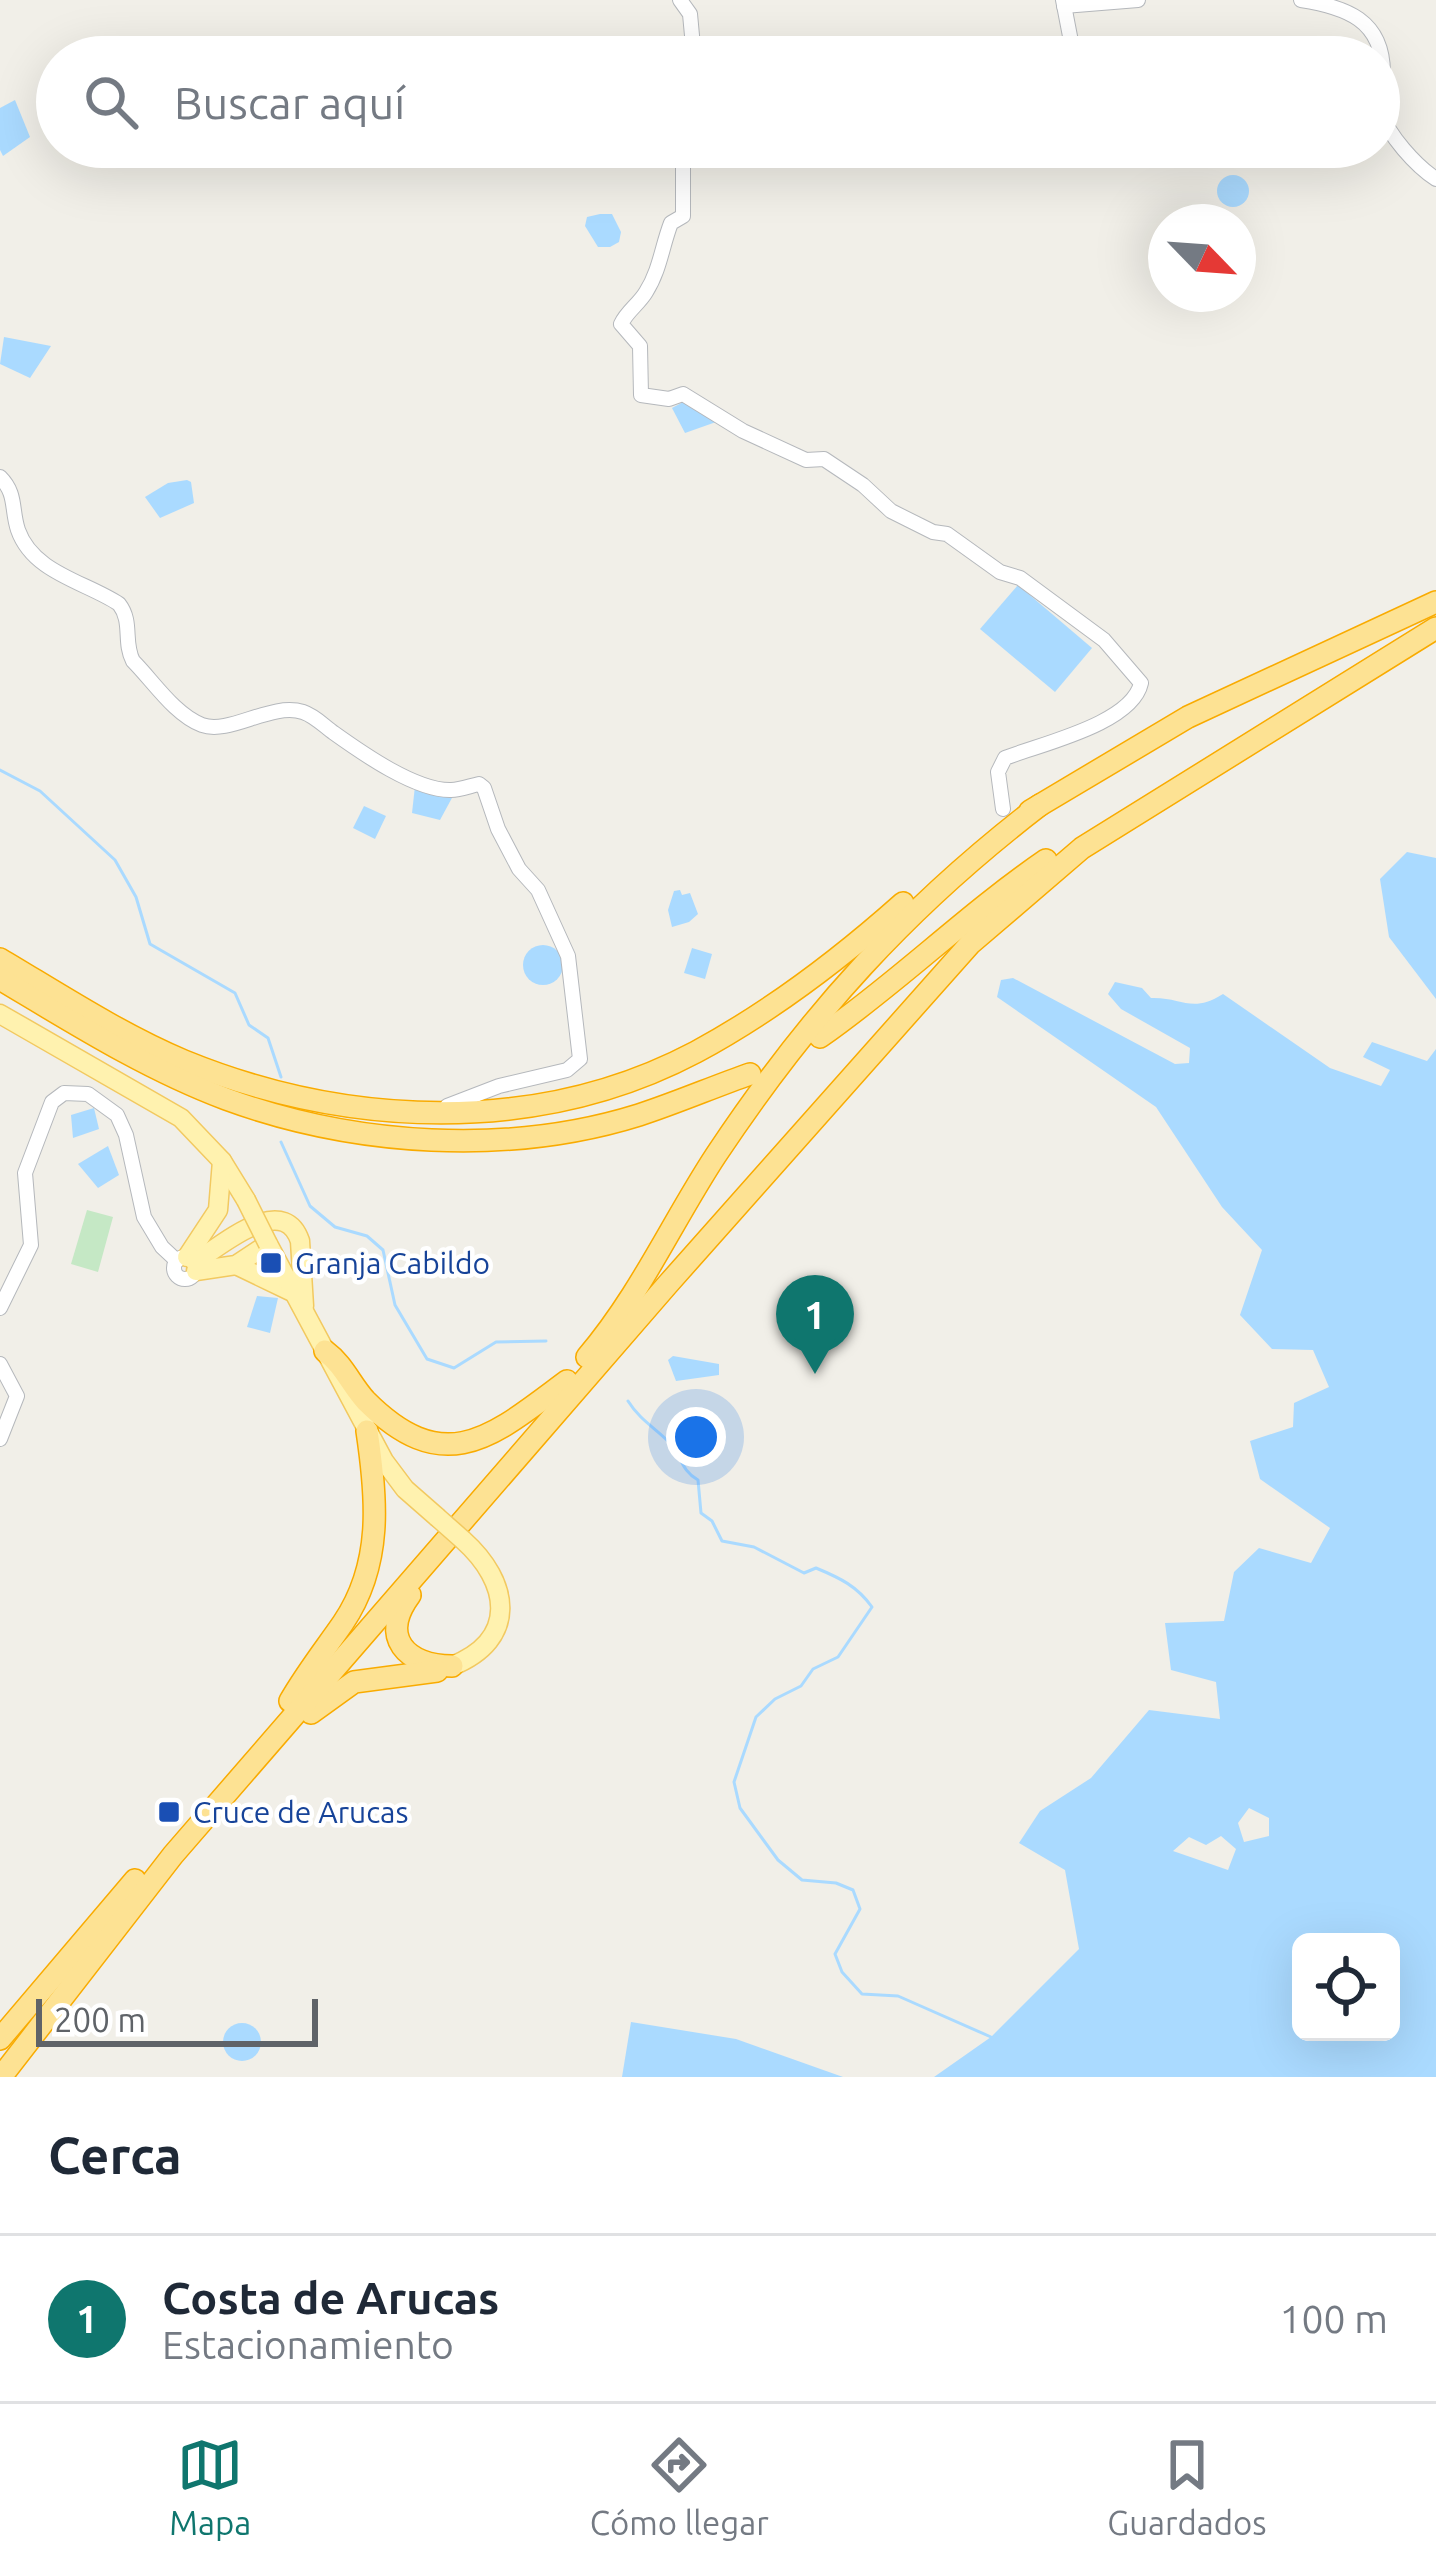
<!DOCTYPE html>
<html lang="es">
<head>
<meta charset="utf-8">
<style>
  :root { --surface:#fff; --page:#f6f6f7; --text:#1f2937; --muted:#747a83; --line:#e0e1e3; --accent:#0f766e }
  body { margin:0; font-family:Ubuntu,sans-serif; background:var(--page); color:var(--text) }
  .controls { position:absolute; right:36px; bottom:36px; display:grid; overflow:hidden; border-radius:18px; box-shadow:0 12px 48px #0002 }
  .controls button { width:108px; height:108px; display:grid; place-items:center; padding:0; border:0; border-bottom:3px solid var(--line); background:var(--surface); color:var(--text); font:60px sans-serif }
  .compass { position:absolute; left:1148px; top:204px; width:108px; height:108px; border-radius:50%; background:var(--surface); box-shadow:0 12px 48px #0002; rotate:115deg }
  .scale { position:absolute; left:36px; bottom:30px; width:282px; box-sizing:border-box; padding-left:12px; border:6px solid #5f6368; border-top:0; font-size:33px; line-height:42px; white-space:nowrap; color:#5f6368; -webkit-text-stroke:9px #fff; paint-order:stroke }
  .you { position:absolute; left:696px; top:1437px; width:42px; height:42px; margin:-30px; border:9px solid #fff; border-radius:50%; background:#1a73e8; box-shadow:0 0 0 18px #1a73e833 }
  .badge { display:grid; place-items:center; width:78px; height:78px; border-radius:50%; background:var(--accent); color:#fff; font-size:39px; font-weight:700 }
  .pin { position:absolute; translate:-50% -99px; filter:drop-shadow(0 3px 6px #0008) }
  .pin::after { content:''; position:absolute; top:63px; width:42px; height:36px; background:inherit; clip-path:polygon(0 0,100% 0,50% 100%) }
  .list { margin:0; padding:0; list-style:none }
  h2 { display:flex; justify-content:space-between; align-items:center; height:156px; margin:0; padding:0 48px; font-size:51px }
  h2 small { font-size:39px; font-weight:400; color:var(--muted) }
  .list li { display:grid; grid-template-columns:78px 1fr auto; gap:36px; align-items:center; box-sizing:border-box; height:168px; padding:0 48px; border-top:3px solid var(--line) }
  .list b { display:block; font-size:45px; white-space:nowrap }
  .list p { margin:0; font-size:39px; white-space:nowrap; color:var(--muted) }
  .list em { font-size:39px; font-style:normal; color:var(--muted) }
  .icon { flex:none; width:66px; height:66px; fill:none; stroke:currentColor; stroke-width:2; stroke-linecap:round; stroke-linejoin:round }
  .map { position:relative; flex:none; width:1436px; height:2077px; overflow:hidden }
  .search { position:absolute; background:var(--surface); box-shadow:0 12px 48px #0002; left:36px; right:36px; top:36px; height:132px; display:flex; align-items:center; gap:30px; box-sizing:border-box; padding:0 42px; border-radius:66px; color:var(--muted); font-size:45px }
  .sheet { height:324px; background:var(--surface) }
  nav { display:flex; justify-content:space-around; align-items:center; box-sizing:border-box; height:168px; border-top:3px solid var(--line); background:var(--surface); font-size:33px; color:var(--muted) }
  nav a { display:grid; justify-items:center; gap:6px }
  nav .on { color:var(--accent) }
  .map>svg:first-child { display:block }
  .green { fill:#c5e8c5 }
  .water { fill:#aadaff; fill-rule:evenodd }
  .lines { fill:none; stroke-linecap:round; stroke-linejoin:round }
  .stream { stroke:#aadaff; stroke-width:3 }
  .minor-casing { stroke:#b5b8bc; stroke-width:16 }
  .major-casing { stroke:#f2c960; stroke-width:21 }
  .highway-casing { stroke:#f9ab00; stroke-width:24 }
  .minor { stroke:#fff; stroke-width:14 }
  .major { stroke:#fff2af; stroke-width:18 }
  .highway { stroke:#fde293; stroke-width:21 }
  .major-bridge-casing { stroke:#f2c960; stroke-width:21; stroke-linecap:butt }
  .major-bridge { stroke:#fff2af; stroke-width:18 }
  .transit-dot { fill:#1a4fb4; stroke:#fff; stroke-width:4.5 }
  .labels { text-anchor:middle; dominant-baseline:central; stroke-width:9; stroke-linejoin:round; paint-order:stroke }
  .transit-label { font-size:30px; fill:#164399; stroke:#fff; text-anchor:start }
</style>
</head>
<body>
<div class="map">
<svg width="1436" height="2077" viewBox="0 0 1436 2077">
  <rect width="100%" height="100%" fill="#f1efe8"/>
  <!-- green -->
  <path class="green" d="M87 1210 113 1217 98 1272 71 1264Z"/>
  <!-- water -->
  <g class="water">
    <path d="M15 100 30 137 3 156 0 150V108Z"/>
    <circle cx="1233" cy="191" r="16"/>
    <path d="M600 214H612L621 232 619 242 610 247H598L585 226 587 217Z"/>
    <path d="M4 337 51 346 30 378 0 364Z"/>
    <path d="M685 401 716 422 685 433 672 408Z"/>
    <path d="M187 480 191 482 194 503 160 518 145 497 168 483Z"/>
    <path d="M1018 585 1092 648 1055 692 980 629Z"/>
    <path d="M415 786 453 796 440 820 412 813Z"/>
    <path d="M364 806 386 816 375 839 353 828Z"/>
    <path d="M1407 852 1436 858V999L1389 937 1380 879Z"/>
    <path d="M680 890 682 895 690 893 698 914 689 922 672 927 668 910 674 891Z"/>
    <circle cx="543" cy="965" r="20"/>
    <path d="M692 948 712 954 705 979 684 973Z"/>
    <path d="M1013 978 1175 1064 1189 1063 1190 1048 1121 1009 1108 994 1115 982 1142 988 1151 998C1183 997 1191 1014 1223 994L1330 1068 1381 1086 1390 1070 1363 1057 1372 1042 1427 1061 1436 1049V2077H934L991 2037 1079 1949 1065 1870 1019 1843 1040 1811 1091 1778 1149 1710 1220 1719 1216 1682 1171 1670 1165 1623 1224 1621 1234 1572 1259 1548 1311 1563 1330 1528 1260 1479 1250 1441 1293 1427 1294 1403 1329 1387 1313 1350 1272 1349 1240 1315 1262 1250 1222 1207 1156 1107 997 997 1001 980ZM1249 1808 1269 1818V1836L1244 1842 1238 1823ZM1221 1836 1236 1849 1228 1870 1173 1851 1189 1837 1206 1845ZM1301 1942H1391V2032H1301Z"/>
    <path d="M94 1108 99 1129 73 1138 71 1115Z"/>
    <path d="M108 1146 119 1175 98 1188 78 1164Z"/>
    <path d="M257 1296 278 1298 270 1333 247 1327Z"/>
    <path d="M673 1356 719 1364V1375L676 1381 668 1360Z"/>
    <path d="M631 2022 736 2039 843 2077H622Z"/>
    <circle cx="242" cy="2042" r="19"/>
  </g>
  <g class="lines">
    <!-- stream -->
    <g class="stream">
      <path d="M0 770 40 791 115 860 136 897 150 944 235 993 249 1025 268 1038 281 1077"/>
      <path d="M281 1142 310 1206 335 1227 367 1236 383 1250 395 1305 427 1359 454 1368 496 1342 546 1341"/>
      <path d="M628 1401C640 1420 654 1427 669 1442 682 1455 680 1470 698 1480L701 1513 712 1521 722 1541 754 1547 804 1573 816 1568C840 1578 857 1586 872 1607L838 1657 813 1669 801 1686 775 1699 756 1717 734 1782 740 1808 778 1860 802 1880 836 1883 853 1890 860 1909 835 1954 842 1972 862 1994 898 1996 991 2037"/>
    </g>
    <!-- minor casing -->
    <g class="minor-casing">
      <g id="minor">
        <path d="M680 0 690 14 694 57"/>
        <path d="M1063 0 1074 57"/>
        <path d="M1301 0C1346 7 1383 20 1383 73 1383 86 1378 100 1381 112 1388 135 1416 166 1436 179"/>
        <path d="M1064 6 1138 0"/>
        <path d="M679 147 683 158V216L671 223C662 246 660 270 646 292 639 304 627 311 621 324L640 346 641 395 669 399 683 394 743 431 806 460 824 459 863 485 891 511 933 532 947 534 1000 572 1020 578 1104 640 1141 683C1132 724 1040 744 1005 758L998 772 1003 809"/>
        <path d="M0 477C17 494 11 509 18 530 33 573 86 582 119 604 133 622 123 642 133 661 153 681 175 715 202 725 230 735 271 702 303 712 315 716 324 726 334 733 362 753 416 791 451 790 460 790 470 786 479 784L484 788 498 829 519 869 538 890 568 956 580 1059 567 1070 499 1086 447 1106"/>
        <circle cx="185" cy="1268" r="11"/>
        <path d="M0 1308 31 1245 25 1173 52 1102 64 1093 88 1094 117 1115 126 1135 144 1217 162 1247 177 1261"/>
        <path d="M0 1364 17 1396 0 1439"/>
      </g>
    </g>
    <!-- major casing -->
    <g class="major-casing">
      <g id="major">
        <path d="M0 1014 181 1118 222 1161 246 1200"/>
        <path d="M187 1257 218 1210 222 1161"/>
        <path d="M195 1262C221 1246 283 1191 300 1241L304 1306"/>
        <path d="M236 1265 290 1291"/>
        <path d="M196 1271 236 1265 268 1244 384 1461 405 1489 437 1517"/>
        <path d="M452 1666C519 1639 510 1582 463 1540"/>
      </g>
    </g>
    <!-- highway casing -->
    <g class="highway-casing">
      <g id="highway">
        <path d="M1030 811 1188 717 1436 602"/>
        <path d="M0 959C59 994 120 1034 184 1061 346 1127 537 1136 696 1052 772 1011 839 960 903 903"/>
        <path d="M0 979C72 1022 146 1069 226 1099 354 1146 508 1156 639 1115 676 1103 713 1087 750 1074"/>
        <path d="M820 1037C899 982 967 914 1046 860"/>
        <path d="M325 1351C344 1365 351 1385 366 1401 446 1481 494 1435 567 1381"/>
        <path d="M587 1357C640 1295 672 1222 716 1155 809 1015 907 907 1040 805"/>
        <path d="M410 1595C379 1637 406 1666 452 1666"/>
        <path d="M290 1701C306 1673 325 1649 343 1623 383 1564 377 1498 367 1431"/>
        <path d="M311 1713 354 1682 437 1671"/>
        <path d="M0 2039 135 1880"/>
        <path d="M1 2077 173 1855 668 1284 970 944 1082 848 1436 628"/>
      </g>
    </g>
    <!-- minor -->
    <use href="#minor" class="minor"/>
    <!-- major -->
    <use href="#major" class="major"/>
    <!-- highway -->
    <use href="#highway" class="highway"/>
    <!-- major-bridge casing -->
    <g class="major-bridge-casing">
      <g id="major-bridge">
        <path d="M246 1200 268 1244"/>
        <path d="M437 1517 463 1540"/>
      </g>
    </g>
    <!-- major-bridge -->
    <use href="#major-bridge" class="major-bridge"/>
  </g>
  <!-- markers -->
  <g class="transit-dot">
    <rect x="259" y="1251" width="24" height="24" rx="6"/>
    <rect x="157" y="1800" width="24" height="24" rx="6"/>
  </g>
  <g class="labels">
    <!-- transit labels -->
    <g class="transit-label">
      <text x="295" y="1263">Granja Cabildo</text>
      <text x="193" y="1812">Cruce de Arucas</text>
    </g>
  </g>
</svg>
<div class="controls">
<button><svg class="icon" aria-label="locate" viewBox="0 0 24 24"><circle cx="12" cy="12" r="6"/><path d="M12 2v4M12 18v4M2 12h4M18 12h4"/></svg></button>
</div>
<svg class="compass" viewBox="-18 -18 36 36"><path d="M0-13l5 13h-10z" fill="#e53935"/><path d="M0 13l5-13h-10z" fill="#747a83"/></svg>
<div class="scale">200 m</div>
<div class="you"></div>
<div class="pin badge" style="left:815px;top:1374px">1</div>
<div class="search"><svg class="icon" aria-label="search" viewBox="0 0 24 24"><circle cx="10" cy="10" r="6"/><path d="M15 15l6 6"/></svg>Buscar aquí</div>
</div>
<section class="sheet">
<h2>Cerca<small></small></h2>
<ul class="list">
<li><span class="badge">1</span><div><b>Costa de Arucas</b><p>Estacionamiento</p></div><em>100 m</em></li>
</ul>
</section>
<nav>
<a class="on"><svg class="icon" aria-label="map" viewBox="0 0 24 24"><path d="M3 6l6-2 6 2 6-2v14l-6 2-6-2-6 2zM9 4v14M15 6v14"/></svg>Mapa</a>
<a><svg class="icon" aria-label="directions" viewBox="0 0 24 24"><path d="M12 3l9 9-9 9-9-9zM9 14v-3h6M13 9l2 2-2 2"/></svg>Cómo llegar</a>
<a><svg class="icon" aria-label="saved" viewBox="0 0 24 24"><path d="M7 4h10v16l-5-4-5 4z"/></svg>Guardados</a>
</nav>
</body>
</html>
